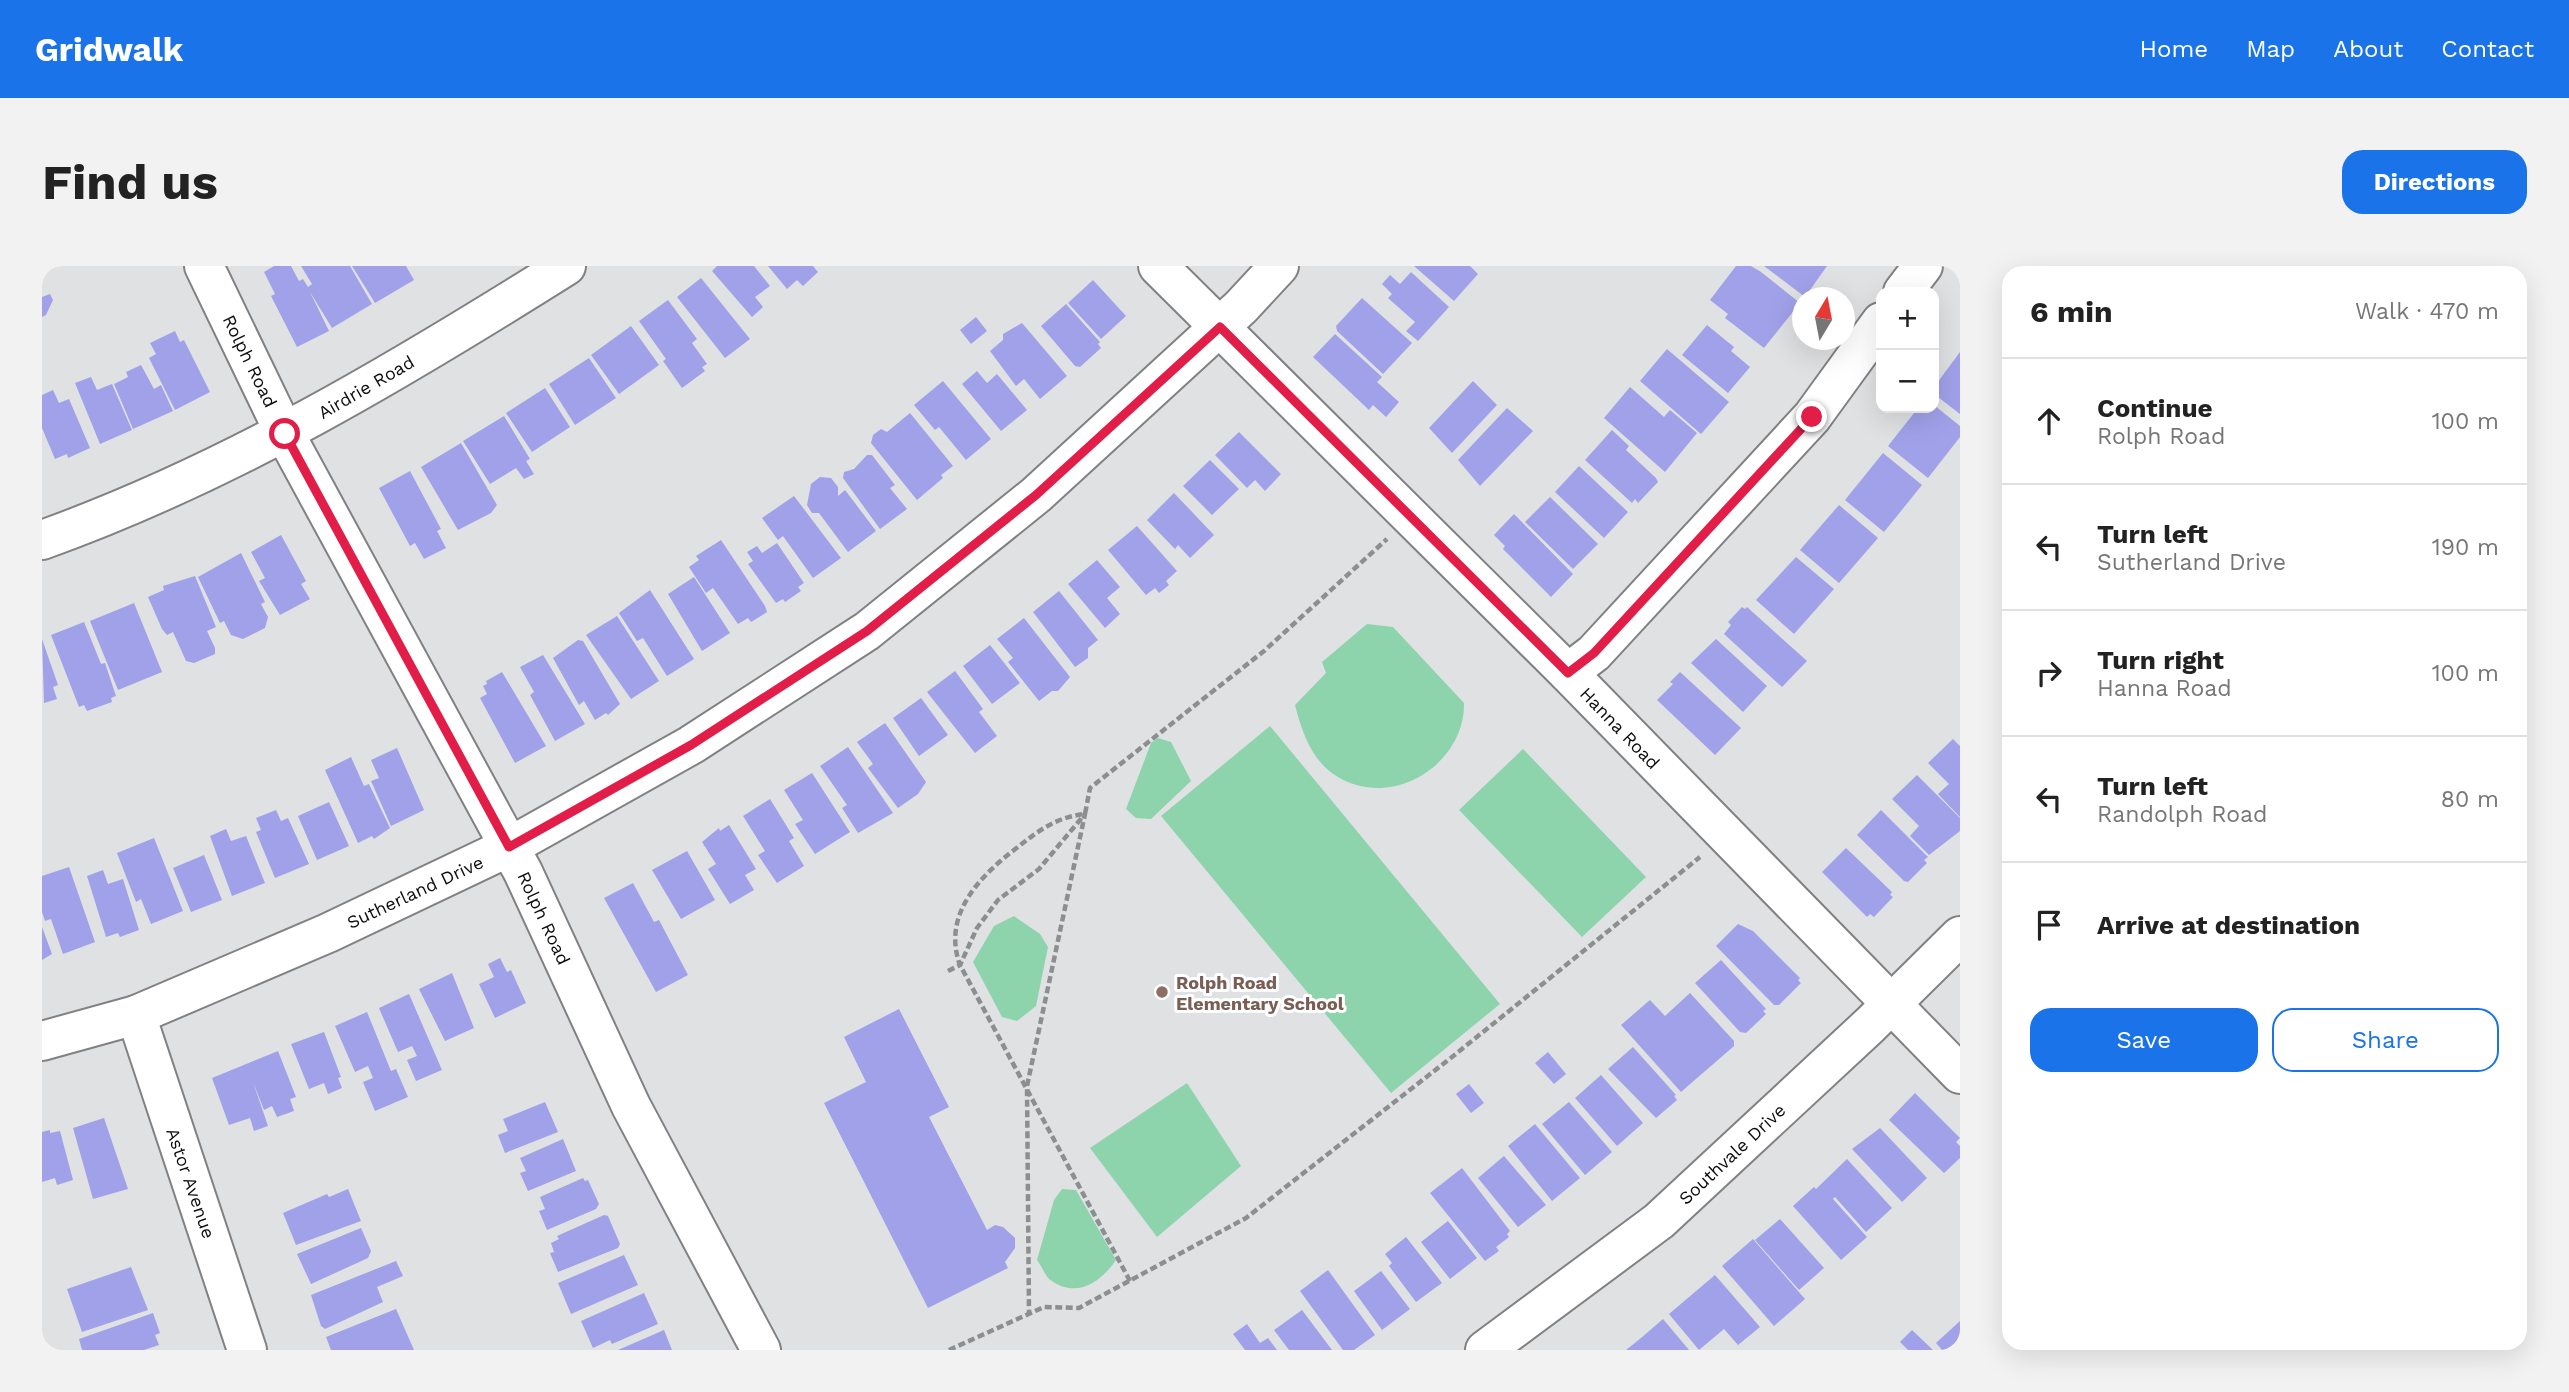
<!DOCTYPE html>
<html lang="en">
<head>
<meta charset="utf-8">
<style>
  :root { --surface:#fff; --page:#f2f2f2; --text:#222; --muted:#767676; --line:#e0e0e0; --accent:#1a73e8 }
  body { margin:0; font-family:"Work Sans",sans-serif; background:var(--page); color:var(--text) }
  .controls { position:absolute; right:21px; top:21px; display:grid; overflow:hidden; border-radius:14px; box-shadow:0 7px 28px #0002 }
  .controls button { width:63px; height:63px; display:grid; place-items:center; padding:0; border:0; border-bottom:2px solid var(--line); background:var(--surface); color:var(--text); font:35px sans-serif }
  .compass { position:absolute; left:1750px; top:21px; width:63px; height:63px; border-radius:50%; background:var(--surface); box-shadow:0 7px 28px #0002; rotate:10deg }
  .stop { position:absolute; width:21px; height:21px; margin:-16px; border:5px solid #e11d48; border-radius:50%; background:#fff }
  .stop.end { background:#e11d48; border-color:#fff; box-shadow:0 2px 7px #0008 }
  .list { margin:0; padding:0; list-style:none }
  h2 { display:flex; justify-content:space-between; align-items:center; height:91px; margin:0; padding:0 28px; font-size:30px }
  h2 small { font-size:23px; font-weight:400; color:var(--muted) }
  .list li { display:grid; grid-template-columns:46px 1fr auto; gap:21px; align-items:center; box-sizing:border-box; height:126px; padding:0 28px; border-top:2px solid var(--line) }
  .list b { display:block; font-size:26px; white-space:nowrap }
  .list p { margin:0; font-size:23px; white-space:nowrap; color:var(--muted) }
  .list em { font-size:23px; font-style:normal; color:var(--muted) }
  .actions { display:flex; gap:14px; padding:21px 28px }
  .actions a { flex:1; padding:16px 0; border:2px solid var(--accent); border-radius:21px; text-align:center; font-size:24px; color:var(--accent) }
  .actions .main { background:var(--accent); color:#fff }
  .icon { flex:none; width:38px; height:38px; fill:none; stroke:currentColor; stroke-width:2; stroke-linecap:round; stroke-linejoin:round }
  .map { position:relative; flex:none; width:1918px; height:1084px; overflow:hidden; border-radius:21px }
  header { display:flex; align-items:center; gap:42px; box-sizing:border-box; height:98px; padding:0 35px; background:var(--accent); color:#fff }
  header strong { font-size:33px }
  nav { display:flex; gap:38px; margin-inline-start:auto; font-size:24px }
  .intro { display:flex; align-items:center; justify-content:space-between; box-sizing:border-box; height:168px; padding:0 42px }
  h1 { margin:0; font-size:49px }
  .button { padding:18px 32px; border-radius:21px; background:var(--accent); color:#fff; font-size:24px; font-weight:700 }
  main { display:flex; gap:42px; padding:0 42px }
  aside { flex:1; background:var(--surface); border-radius:21px; box-shadow:0 7px 28px #0002 }
  .map>svg:first-child { display:block }
  .green { fill:#8dd4ad }
  .building { fill:#a0a1e9 }
  .lines { fill:none; stroke-linecap:round; stroke-linejoin:round }
  .minor-casing { stroke:#818183; stroke-width:42 }
  .path { stroke:#8d8e8f; stroke-width:4.5; stroke-dasharray:7 3.5; stroke-linecap:butt }
  .minor { stroke:#fff; stroke-width:38 }
  .route { stroke:#e11d48; stroke-width:9 }
  .education-dot { fill:#8d6e63; stroke:#fff; stroke-width:2.5 }
  .labels { text-anchor:middle; dominant-baseline:central; stroke-width:6; stroke-linejoin:round; paint-order:stroke }
  .street-label { font-size:18px; fill:#0c0c0d; stroke:#fff }
  .education-label { font-size:18px; font-weight:bold; fill:#785e54; stroke:#fff; text-anchor:start }
</style>
</head>
<body>
<header>
<strong>Gridwalk</strong>
<nav><a>Home</a><a>Map</a><a>About</a><a>Contact</a></nav>
</header>
<div class="intro"><h1>Find us</h1><a class="button">Directions</a></div>
<main>
<div class="map">
<svg width="1918" height="1084" viewBox="0 0 1918 1084">
  <rect width="100%" height="100%" fill="#e0e1e3"/>
  <!-- green -->
  <g class="green">
    <path d="M1325 358 1351 361 1422 437C1423 498 1351 544 1296 511 1270 496 1260 466 1253 439L1284 407 1280 396Z"/>
    <path d="M1228 460 1458 738 1349 827 1119 550Z"/>
    <path d="M1116 472 1129 476 1149 515 1109 553 1094 552 1084 543 1109 477Z"/>
    <path d="M1481 483 1604 611 1540 671 1417 544Z"/>
    <path d="M972 650 998 668 1006 681 994 740 975 755 960 751 931 696 952 660Z"/>
    <path d="M1145 817 1199 900 1115 971 1048 882Z"/>
    <path d="M1020 923 1034 924 1074 994C1059 1016 1034 1034 1007 1013 1003 1009 999 999 995 994L1012 934Z"/>
  </g>
  <!-- building -->
  <g class="building">
    <path d="M232 0H249L257 15 261 13 266 21 270 18 259 0H308L330 38 290 62 268 26 287 65 255 81 229 30 233 28 222 6Z"/>
    <path d="M310 0H364L372 14 333 37Z"/>
    <path d="M675 0H712L728 20 713 31 721 41 710 51 670 5Z"/>
    <path d="M726 0H771L776 6 761 20 755 14 745 23Z"/>
    <path d="M1372 0H1428L1436 8 1412 35Z"/>
    <path d="M1694 0H1709L1719 6 1758 37 1722 82 1683 52 1686 48 1668 34Z"/>
    <path d="M1722 0H1785L1763 31Z"/>
    <path d="M1369 6 1407 41 1376 75 1364 65 1373 56 1346 32 1350 28 1340 18 1348 9 1358 18Z"/>
    <path d="M659 12 708 73 683 92 635 31Z"/>
    <path d="M1051 14 1084 50 1059 73 1026 37Z"/>
    <path d="M8 28 11 34 4 49 0 51V31Z"/>
    <path d="M1320 32 1370 77 1341 108 1295 65 1294 60Z"/>
    <path d="M626 34 655 73 650 77 665 98 660 101 663 105 640 122 621 95 624 93 597 55Z"/>
    <path d="M1024 38 1058 76 1056 78 1059 82 1038 101 1033 100 999 60Z"/>
    <path d="M934 51 945 65 929 78 918 64Z"/>
    <path d="M980 57 1025 110 998 133 982 113 974 120 948 85 961 74V68Z"/>
    <path d="M1665 59 1692 81 1689 85 1708 101 1686 127 1640 89Z"/>
    <path d="M589 60 617 99 577 128 549 89Z"/>
    <path d="M133 65 138 76 142 74 168 126 133 144 107 92 114 88 108 77Z"/>
    <path d="M1293 68 1340 111 1335 116 1357 136 1344 151 1331 139 1327 144 1271 91Z"/>
    <path d="M1625 83 1687 136 1659 168 1598 115Z"/>
    <path d="M1918 86V148L1892 128V121Z"/>
    <path d="M547 92 574 132 533 159 507 118Z"/>
    <path d="M99 99 112 123 119 119 131 145 91 163 72 118 86 111 84 106Z"/>
    <path d="M935 105 945 117 955 108 985 144 959 165 920 118Z"/>
    <path d="M49 111 55 124 70 118 90 164 58 178 33 117Z"/>
    <path d="M901 115 949 173 924 194 897 161 893 164 872 139Z"/>
    <path d="M1431 115 1455 139 1410 187 1387 162Z"/>
    <path d="M1588 121 1622 151 1628 144 1655 167 1623 206 1562 152Z"/>
    <path d="M503 122 528 161 490 186 464 147Z"/>
    <path d="M11 124 17 137 27 133 48 182 26 192 25 188 13 193 0 162V129Z"/>
    <path d="M1892 139 1918 160V171L1886 212 1846 180 1876 142Z"/>
    <path d="M1465 142 1491 165 1438 220 1416 194Z"/>
    <path d="M868 147 911 200 899 209 901 212 875 234 829 177 831 169 839 163 845 166Z"/>
    <path d="M462 150 488 193 484 195 492 208 482 213 474 202 448 218 421 175Z"/>
    <path d="M1570 164 1587 180 1584 184 1614 212 1616 216 1596 237 1593 233 1590 237 1543 194Z"/>
    <path d="M1197 166 1239 208 1223 225 1213 214 1205 222 1173 189Z"/>
    <path d="M419 177 455 239 449 247 416 264 379 201Z"/>
    <path d="M1841 187 1880 219 1842 266 1803 234Z"/>
    <path d="M825 189H830L853 219 848 222 865 243 838 263 801 212 802 206 812 203Z"/>
    <path d="M1168 194 1197 223 1170 249 1141 220Z"/>
    <path d="M1537 200 1586 246 1562 272 1513 226Z"/>
    <path d="M368 205 399 263 395 265 404 282 382 293 373 277 368 280 337 222Z"/>
    <path d="M778 211 789 212 796 221V230L803 224 834 265 806 286 777 247H770L765 239 769 218Z"/>
    <path d="M1132 227 1172 269 1148 292 1136 279 1133 283 1105 254Z"/>
    <path d="M752 230 799 292 771 312 741 270 736 274 720 252Z"/>
    <path d="M1508 231 1556 278 1531 303 1483 256Z"/>
    <path d="M1797 239 1836 272 1797 317 1758 284Z"/>
    <path d="M1472 248 1531 308 1509 331 1461 283 1463 280 1452 269Z"/>
    <path d="M1095 260 1135 305 1124 315 1127 319 1117 327 1113 322 1104 329 1066 284Z"/>
    <path d="M239 269 264 315 259 318 268 333 238 349 217 315 223 312 209 286Z"/>
    <path d="M679 274 723 340 725 346 709 356 706 352 696 358 671 322 664 327 647 301 657 294 654 290Z"/>
    <path d="M735 277 762 317 756 321 759 325 743 336 741 333 734 337 706 298 711 295 705 286 715 280 720 287Z"/>
    <path d="M199 287 223 336 219 338 226 351 223 362 201 373 189 369 182 355 178 357 156 311Z"/>
    <path d="M1754 291 1792 323 1752 368 1714 334Z"/>
    <path d="M1055 294 1078 321 1065 332 1078 348 1063 362 1026 318Z"/>
    <path d="M153 310 174 361 165 365 173 382V388L152 397 144 395 131 366 125 369 120 363 106 331 122 324 121 320Z"/>
    <path d="M652 311 688 367 660 385 626 328Z"/>
    <path d="M608 324 652 393 625 410 601 372 595 375 577 347Z"/>
    <path d="M1017 325 1056 374 1046 382V392L1033 401 991 346Z"/>
    <path d="M92 337 120 406 76 424 48 355Z"/>
    <path d="M1700 341 1703 343 1705 341 1765 395 1740 421 1682 368 1689 359 1686 356Z"/>
    <path d="M575 350 617 415 589 433 544 369Z"/>
    <path d="M982 352 1028 411 1016 425H1010L997 435 966 396 971 392 955 373Z"/>
    <path d="M42 356 59 398 63 397 74 430 69 432 70 436 45 445 42 439 37 441 9 369Z"/>
    <path d="M0 373 16 419 11 421 15 433 2 437Z"/>
    <path d="M1674 373 1725 420 1701 446 1649 397Z"/>
    <path d="M536 374 541 375 578 438 566 449 564 447 553 454 542 435 537 439 511 392Z"/>
    <path d="M948 379 978 417 950 438 921 400Z"/>
    <path d="M501 389 543 458 513 475 488 429 492 426 478 401Z"/>
    <path d="M913 405 941 443 937 446 955 470 933 487 885 426Z"/>
    <path d="M460 406 504 480 473 497 438 432 445 428 441 420 445 418 444 415Z"/>
    <path d="M1638 406 1699 462 1673 489 1615 434 1631 418 1628 416Z"/>
    <path d="M879 432 906 469 877 490 851 452Z"/>
    <path d="M843 457 884 516 876 528 856 542 826 502 831 498 815 476Z"/>
    <path d="M1911 473 1918 480V551L1896 528 1907 518 1886 497Z"/>
    <path d="M806 481 851 547 816 567 800 542 805 539 778 500Z"/>
    <path d="M355 482 382 544 349 560 329 515 337 512 329 494Z"/>
    <path d="M309 491 322 520 327 518 348 562 332 573 330 570 316 577 283 504Z"/>
    <path d="M770 507 808 566 773 588 753 558 761 554 742 524Z"/>
    <path d="M1875 509 1918 552V565L1887 589 1868 570 1877 560 1850 533Z"/>
    <path d="M728 533 752 572 747 575 762 600 735 617 716 589 723 585 701 550Z"/>
    <path d="M287 536 307 580 275 594 256 550Z"/>
    <path d="M234 544 239 555 246 552 267 598 233 612 214 566 219 564 214 552Z"/>
    <path d="M1839 544 1886 591 1882 594 1885 597 1866 616 1862 615 1815 569Z"/>
    <path d="M687 559 714 603 703 609 712 624 688 638 666 603 674 598 660 576 677 562 678 565Z"/>
    <path d="M184 563 189 575 204 570 223 617 190 630 168 570Z"/>
    <path d="M112 572 141 645 109 658 99 633 94 636 75 587Z"/>
    <path d="M1804 582 1850 626 1848 629 1851 631 1832 651 1828 648 1825 651 1780 606Z"/>
    <path d="M645 585 673 634 639 653 610 604Z"/>
    <path d="M162 589 180 634 149 646 131 602Z"/>
    <path d="M27 601 53 676 21 688 9 653 3 655 0 646V610Z"/>
    <path d="M61 604 66 618 81 613 97 664 78 671 76 667 64 671 45 610Z"/>
    <path d="M591 617 612 656 617 654 646 709 614 726 562 632Z"/>
    <path d="M1696 658 1711 665 1758 712 1756 714 1759 717 1737 739H1732L1674 680Z"/>
    <path d="M0 661 10 688 0 694Z"/>
    <path d="M458 692 465 706 469 704 484 737 453 752 437 718 452 711 446 698Z"/>
    <path d="M1679 694 1724 743 1721 745 1724 748 1704 767 1698 766 1653 717Z"/>
    <path d="M410 707 432 762 403 775 377 723Z"/>
    <path d="M1648 727 1692 775V780L1639 826 1579 759 1608 734 1623 750Z"/>
    <path d="M367 728 400 804 374 815 365 794 375 790 370 780 356 786 337 742Z"/>
    <path d="M857 743 907 841 887 851 945 964 953 959 961 961 973 972V982L963 996 966 1002 886 1042 782 837 824 816 802 771Z"/>
    <path d="M325 746 349 805 354 803 366 831 333 845 321 816 331 812 326 800 313 806 293 760Z"/>
    <path d="M282 766 299 811 296 812 300 822 286 828 282 817 267 823 249 778Z"/>
    <path d="M1591 781 1634 829 1632 830 1635 834 1614 852 1566 803Z"/>
    <path d="M236 785 254 831 248 833 252 845 235 851 230 840 222 844 211 816 226 860 212 865 208 852 187 859 170 812Z"/>
    <path d="M1506 786 1524 808 1512 818 1493 797Z"/>
    <path d="M1559 809 1601 857 1575 880 1533 832Z"/>
    <path d="M1427 818 1442 837 1429 847 1414 828Z"/>
    <path d="M1873 827 1918 872 1914 876 1918 880V892L1902 907 1847 854Z"/>
    <path d="M503 836 516 866 463 887 456 869 466 865 461 853Z"/>
    <path d="M1527 836 1570 886 1543 909 1500 858Z"/>
    <path d="M62 852 86 923 51 933 31 862Z"/>
    <path d="M1493 858 1538 912 1510 935 1466 880Z"/>
    <path d="M1838 862 1885 912 1860 936 1810 883Z"/>
    <path d="M8 864V867L18 865 31 914 15 919 13 912 0 916V866Z"/>
    <path d="M521 873 534 905 486 925 478 907 484 905 478 892Z"/>
    <path d="M1462 890 1504 939 1476 961 1436 912Z"/>
    <path d="M1805 893 1850 942 1824 966 1793 931 1791 933 1825 971 1799 994 1751 940 1772 921 1774 923Z"/>
    <path d="M1420 902 1468 965 1465 968 1467 971 1454 981 1457 985 1443 995 1388 927Z"/>
    <path d="M541 912 543 915 546 914 557 938 554 943 505 964 497 945 503 943 498 931Z"/>
    <path d="M306 923 319 955 254 979 241 947 285 928 287 931Z"/>
    <path d="M562 949 566 950 578 978 576 982 516 1006 508 987 512 986 509 977 517 973 515 970Z"/>
    <path d="M1738 953 1782 1002 1757 1024 1713 974Z"/>
    <path d="M1406 955 1435 992 1408 1013 1379 976Z"/>
    <path d="M319 962 329 985 326 992 269 1018 255 988Z"/>
    <path d="M1364 971 1400 1017 1374 1036 1347 1000 1350 997 1343 988Z"/>
    <path d="M1711 973 1763 1033 1732 1060 1680 1000Z"/>
    <path d="M582 989 596 1019 529 1048 516 1017Z"/>
    <path d="M354 995 361 1010 335 1021 341 1036 283 1063 279 1060 269 1029Z"/>
    <path d="M89 1001 106 1044 40 1066 25 1023Z"/>
    <path d="M1286 1004 1333 1069 1312 1084H1301L1258 1025Z"/>
    <path d="M1339 1005 1368 1043 1340 1064 1312 1025Z"/>
    <path d="M1673 1009 1718 1061 1696 1079 1682 1063 1657 1084 1627 1048Z"/>
    <path d="M602 1027 616 1058 570 1078 568 1074 551 1082 539 1055Z"/>
    <path d="M354 1043 372 1084H289L284 1071Z"/>
    <path d="M1260 1044 1290 1084H1247L1232 1064Z"/>
    <path d="M111 1047 118 1067 113 1069 117 1079 102 1084H40L37 1073Z"/>
    <path d="M1621 1053 1647 1084H1584L1599 1072Z"/>
    <path d="M1918 1055V1084H1900L1894 1077Z"/>
    <path d="M1205 1058 1218 1077 1226 1072 1235 1084H1203L1191 1068Z"/>
    <path d="M622 1064 630 1084H576Z"/>
    <path d="M1870 1064 1891 1084H1866L1858 1076Z"/>
  </g>
  <g class="lines">
    <!-- minor casing -->
    <g class="minor-casing">
      <g id="minor">
        <path d="M162 0 243 168 481 606 589 840 719 1084"/>
        <path d="M1116 0 1526 407 1918 808"/>
        <path d="M1861 26 1881 0"/>
        <path d="M0 274C187 207 357 105 524 0"/>
        <path d="M1526 407 1552 387 1770 151 1839 56"/>
        <path d="M94 749 205 1084"/>
        <path d="M0 775 94 749 286 667 467 581 649 479 825 365 994 229 1199 41 1237 0"/>
        <path d="M1443 1084 1617 955 1828 759 1918 670"/>
      </g>
    </g>
    <!-- path -->
    <g class="path">
      <path d="M906 705 918 699 935 662 956 634 997 603 1043 548 985 820 987 1048"/>
      <path d="M1088 1015 918 699C900 650 936 612 972 584 995 566 1013 551 1043 548L1048 522 1222 385 1345 273"/>
      <path d="M907 1084 1002 1041 1037 1042 1204 952 1410 791 1658 591"/>
    </g>
    <!-- minor -->
    <use href="#minor" class="minor"/>
  </g>
  <g class="lines">
    <!-- route -->
    <path class="route" d="M243 168 467 581 649 479 825 365 994 229 1178 61 1526 407 1552 387 1770 151"/>
  </g>
  <!-- markers -->
  <circle class="education-dot" cx="1120" cy="726" r="7"/>
  <g class="labels">
    <!-- street labels -->
    <g class="street-label">
      <text transform="translate(208 95) rotate(64)">Rolph Road</text>
      <text transform="translate(324 121) rotate(-30)">Airdrie Road</text>
      <text transform="translate(1578 462) rotate(46)">Hanna Road</text>
      <text transform="translate(373 626) rotate(-25)">Sutherland Drive</text>
      <text transform="translate(502 652) rotate(65)">Rolph Road</text>
      <text transform="translate(1690 888) rotate(-43)">Southvale Drive</text>
      <text transform="translate(149 917) rotate(71)">Astor Avenue</text>
    </g>
    <!-- education labels -->
    <g class="education-label">
      <text x="1134" y="716">Rolph Road<tspan x="1134" dy="21">Elementary School</tspan></text>
    </g>
  </g>
</svg>
<div class="controls">
<button>+</button>
<button>−</button>
</div>
<svg class="compass" viewBox="-18 -18 36 36"><path d="M0-13l5 13h-10z" fill="#e53935"/><path d="M0 13l5-13h-10z" fill="#767676"/></svg>
<div class="stop" style="left:243px;top:168px"></div>
<div class="stop end" style="left:1770px;top:151px"></div>
</div>
<aside>
<h2>6 min<small>Walk · 470 m</small></h2>
<ul class="list">
<li><svg class="icon" aria-label="ahead" viewBox="0 0 24 24"><path d="M12 20V5M6 11l6-6 6 6"/></svg><div><b>Continue</b><p>Rolph Road</p></div><em>100 m</em></li>
<li><svg class="icon" aria-label="left" viewBox="0 0 24 24"><path d="M17 20v-9H6M10 6l-5 5 5 5"/></svg><div><b>Turn left</b><p>Sutherland Drive</p></div><em>190 m</em></li>
<li><svg class="icon" aria-label="right" viewBox="0 0 24 24"><path d="M7 20v-9h11M14 6l5 5-5 5"/></svg><div><b>Turn right</b><p>Hanna Road</p></div><em>100 m</em></li>
<li><svg class="icon" aria-label="left" viewBox="0 0 24 24"><path d="M17 20v-9H6M10 6l-5 5 5 5"/></svg><div><b>Turn left</b><p>Randolph Road</p></div><em>80 m</em></li>
<li><svg class="icon" aria-label="arrive" viewBox="0 0 24 24"><path d="M6 21V4h12l-3 4 3 4H6"/></svg><div><b>Arrive at destination</b></div></li>
</ul>
<div class="actions"><a class="main">Save</a><a>Share</a></div>
</aside>
</main>
</body>
</html>
